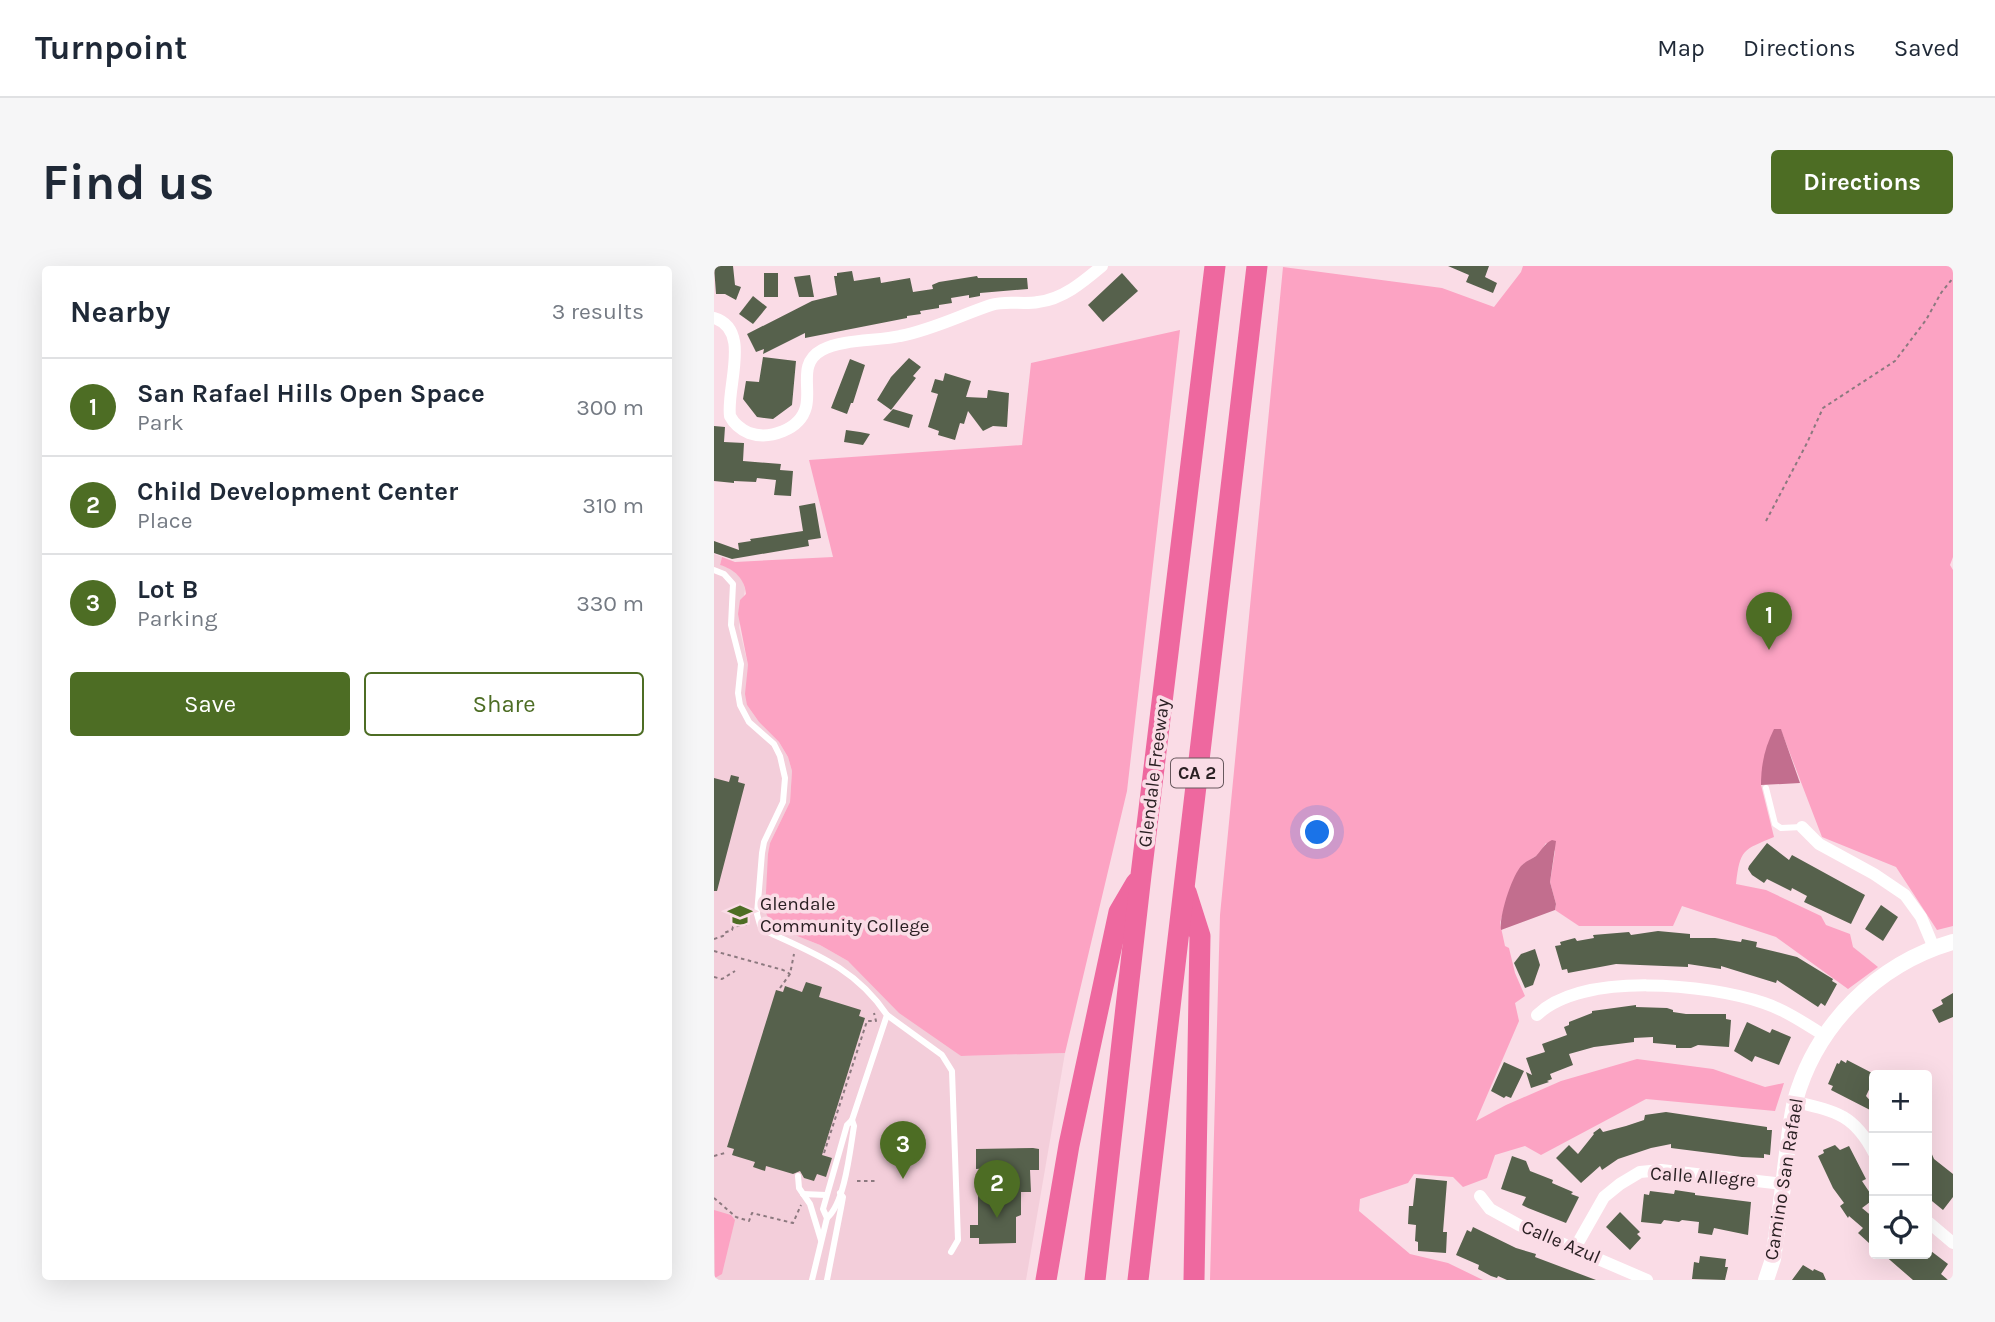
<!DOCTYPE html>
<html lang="en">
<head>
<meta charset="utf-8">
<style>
  :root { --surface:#fff; --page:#f6f6f7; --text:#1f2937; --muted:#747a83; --line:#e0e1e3; --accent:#4d6d24 }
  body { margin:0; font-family:Karla,sans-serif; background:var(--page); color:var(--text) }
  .controls { position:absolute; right:21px; bottom:21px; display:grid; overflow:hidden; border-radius:7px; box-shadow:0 7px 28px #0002 }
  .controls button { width:63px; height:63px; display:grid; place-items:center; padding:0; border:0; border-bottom:2px solid var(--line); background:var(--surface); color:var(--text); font:35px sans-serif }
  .you { position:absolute; left:604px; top:567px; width:24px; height:24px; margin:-18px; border:5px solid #fff; border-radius:50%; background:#1a73e8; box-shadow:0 0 0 10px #1a73e833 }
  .badge { display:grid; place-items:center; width:46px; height:46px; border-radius:50%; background:var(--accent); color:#fff; font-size:23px; font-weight:700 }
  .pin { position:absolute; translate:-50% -58px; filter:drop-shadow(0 2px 4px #0008) }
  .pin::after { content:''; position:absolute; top:37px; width:24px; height:21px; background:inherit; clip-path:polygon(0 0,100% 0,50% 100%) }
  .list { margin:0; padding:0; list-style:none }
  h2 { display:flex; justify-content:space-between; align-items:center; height:91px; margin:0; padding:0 28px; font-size:30px }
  h2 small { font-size:23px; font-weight:400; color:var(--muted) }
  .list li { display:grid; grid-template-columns:46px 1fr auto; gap:21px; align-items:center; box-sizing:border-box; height:98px; padding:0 28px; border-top:2px solid var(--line) }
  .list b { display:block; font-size:26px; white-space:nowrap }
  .list p { margin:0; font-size:23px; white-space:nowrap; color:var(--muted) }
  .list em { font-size:23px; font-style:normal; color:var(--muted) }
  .actions { display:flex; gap:14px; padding:21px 28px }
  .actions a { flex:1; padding:16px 0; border:2px solid var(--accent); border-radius:7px; text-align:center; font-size:24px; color:var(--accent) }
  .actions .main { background:var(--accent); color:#fff }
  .icon { flex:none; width:38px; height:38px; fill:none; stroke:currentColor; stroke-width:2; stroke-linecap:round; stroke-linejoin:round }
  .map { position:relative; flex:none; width:1239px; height:1014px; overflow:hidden; border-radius:7px }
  header { display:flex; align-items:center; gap:42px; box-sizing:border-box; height:98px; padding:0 35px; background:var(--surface); border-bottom:2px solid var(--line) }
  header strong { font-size:33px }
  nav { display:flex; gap:38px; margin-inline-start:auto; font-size:24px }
  .intro { display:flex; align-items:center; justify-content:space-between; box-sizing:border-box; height:168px; padding:0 42px }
  h1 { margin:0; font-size:49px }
  .button { padding:18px 32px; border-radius:7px; background:var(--accent); color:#fff; font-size:24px; font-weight:700 }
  main { display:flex; gap:42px; padding:0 42px }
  aside { flex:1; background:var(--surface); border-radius:7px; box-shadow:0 7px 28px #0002 }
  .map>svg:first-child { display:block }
  .built { fill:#f3ceda }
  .green { fill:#fca3c3 }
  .water { fill:#c26e8e }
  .building { fill:#56614c }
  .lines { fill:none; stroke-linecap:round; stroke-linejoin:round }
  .path { stroke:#8c797f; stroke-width:2; stroke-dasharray:3.5 3.5; stroke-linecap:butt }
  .lane { stroke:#fff; stroke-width:6 }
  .street { stroke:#fff; stroke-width:12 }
  .secondary { stroke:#fff; stroke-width:16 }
  .highway { stroke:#ee689f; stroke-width:21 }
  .labels { text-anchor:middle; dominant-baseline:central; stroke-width:7; stroke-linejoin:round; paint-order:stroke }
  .shield { fill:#fadce6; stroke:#68585e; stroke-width:2 }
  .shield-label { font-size:18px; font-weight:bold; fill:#2a2023 }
  .street-label { font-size:19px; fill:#2a2023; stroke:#fadce6 }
  .poi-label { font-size:19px; fill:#2a2023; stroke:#fadce6; text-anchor:start }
</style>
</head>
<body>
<header>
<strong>Turnpoint</strong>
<nav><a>Map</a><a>Directions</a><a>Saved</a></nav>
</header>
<div class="intro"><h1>Find us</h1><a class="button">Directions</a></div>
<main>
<aside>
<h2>Nearby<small>3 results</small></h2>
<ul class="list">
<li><span class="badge">1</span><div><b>San Rafael Hills Open Space</b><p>Park</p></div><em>300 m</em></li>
<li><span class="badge">2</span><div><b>Child Development Center</b><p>Place</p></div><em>310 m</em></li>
<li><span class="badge">3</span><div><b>Lot B</b><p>Parking</p></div><em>330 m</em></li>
</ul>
<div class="actions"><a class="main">Save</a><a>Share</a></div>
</aside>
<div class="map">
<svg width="1239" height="1014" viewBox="0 0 1239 1014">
  <rect width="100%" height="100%" fill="#fadce6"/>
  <!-- built -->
  <path class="built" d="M0 288 8 291 6 299 15 301 28 313 31 323 25 361 34 399 33 439 45 456 65 476 74 491 78 505 76 536 56 577 55 588 51 645 58 660 106 679 134 695 247 790 351 787 312 1014H0Z"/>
  <!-- green -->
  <g class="green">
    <path d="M809 0H1239V291L1236 299 1239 304V660L1223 664 1182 601 1108 571 1067 464 1047 519 1060 571C1029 584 1026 583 1022 618L1052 624 1107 650 1112 659 1136 668 1139 681 1164 701 1134 723 1062 671 968 640 959 660H865L841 644 842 638 836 616 841 585 832 577 825 588 808 599 795 627 786 657 791 680 795 682 801 707 811 730 801 737 805 755 762 855 792 839 847 815 923 793 999 803 1051 821 1070 817 1061 845 932 833 827 889 811 880 781 889 773 912 749 921 739 911 700 908 694 917 646 933 645 945 696 988 734 997 769 1014H496L506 649 569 1 728 22 780 41 807 6Z"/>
    <path d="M466 64 413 525 351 787 247 790 185 747 134 695 106 679 58 660 51 645 54 588 56 577 76 536 78 505 74 491 65 476 45 456 33 439 31 428 34 399 24 348 26 334 32 328C31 313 20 303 6 299L8 291 21 296 119 291 95 194 308 179 317 97Z"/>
    <path d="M0 944 17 949 21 954 8 1008 1 1012Z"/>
  </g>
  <!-- water -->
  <g class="water">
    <path d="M1060 463H1067L1086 517 1047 519C1047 498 1051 481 1060 463Z"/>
    <path d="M838 574 842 575 836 616 842 638 841 644 787 664C785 650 798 609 808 599 812 595 818 593 822 590 828 584 830 578 838 574Z"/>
  </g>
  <!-- building -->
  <g class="building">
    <path d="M0 0H19L21 19 27 21 22 34 11 28H2Z"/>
    <path d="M734 0H775L771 11 783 17 779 27 752 16 755 9Z"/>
    <path d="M138 5 140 15 166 11 167 17 196 12 199 26 219 23 218 19 225 16 263 10 264 12H313L314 23 266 27V30L255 32V29L237 32 238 37 225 39V42L206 45 207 48 193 50V52L91 72V67L49 88 50 83 42 86 33 68 98 35 123 29 120 10H123V7Z"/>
    <rect x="50" y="7" width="14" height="24"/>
    <path d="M408 7 424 25 389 56 374 39Z"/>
    <path d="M96 9 100 31H85L80 11Z"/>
    <path d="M39 30 53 41 39 58 25 48Z"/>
    <path d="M49 91 82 95 78 139 59 153 43 151 29 133 32 115 45 116Z"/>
    <path d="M195 92 207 101 199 110 202 112 177 144 163 134 177 111Z"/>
    <path d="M136 93 151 99 139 137H137L133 148 117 142Z"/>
    <path d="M231 107 257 115 252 131 273 132 274 124 295 127 293 161 279 160 269 165 254 145 250 158 246 157 241 174 224 169 225 165 214 161 224 128 217 126 221 113 229 115Z"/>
    <path d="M179 143 199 149 195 162 169 154Z"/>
    <path d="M0 160 11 161 10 176 30 177 29 195 67 198 66 204 79 205 77 230 60 229 62 214 43 212 42 216 20 215V217L0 215Z"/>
    <path d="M132 164 146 166 156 168 149 179 130 176Z"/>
    <path d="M101 237 107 272 94 274 95 280 18 293 0 287V275L25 284 24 277 37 275 36 273 89 265 85 240Z"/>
    <path d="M17 509 25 511 24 516 31 518 3 625H0V512L15 516Z"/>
    <path d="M1053 577 1075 594 1078 589 1151 629 1137 658 1090 636 1093 630 1078 622 1077 625 1053 613 1050 617 1038 609 1034 603 1035 600Z"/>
    <path d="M1167 639 1184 651 1169 675 1151 663Z"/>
    <path d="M944 665 976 668V672H1001L1027 676 1028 673 1043 676 1042 681 1083 691 1119 713 1118 715 1123 718 1111 740 1107 737 1104 741 1063 714 1062 717 1007 700V703L974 698V701L902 698 854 707 853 703 848 704 841 680 847 679 846 676 861 672 863 675 880 672 879 669 915 666 917 669Z"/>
    <path d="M821 683 826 699 819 719 811 722 800 697 807 688Z"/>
    <path d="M92 716 108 721 105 731 147 744 145 750 151 752 108 889 118 892 112 911 103 908 100 915 90 912 86 905 79 908 52 900 51 905 39 901 41 896 18 889 20 883 13 881 62 724 69 726 71 720 88 726Z"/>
    <path d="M1239 727V751L1225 757 1218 744 1229 738 1227 734Z"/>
    <path d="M922 739V741L953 742 959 744V746L972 748H1012V753L1017 754 1015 781 984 779 977 782H962V779L939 777V771L920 772V776L880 781 855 788 859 799 836 808 838 813 833 815 835 816 817 822 812 806 818 809 812 792 831 786 828 778 853 769 850 761 855 759V756L878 747V745Z"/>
    <path d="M1033 756 1056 767 1058 763 1077 771 1065 799 1041 790 1038 796 1020 785Z"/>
    <path d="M1127 794 1132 797 1133 794 1162 809 1152 830 1160 839V846L1117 824 1119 820 1114 818 1123 797 1125 798Z"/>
    <path d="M790 796 810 805 797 832 792 830 790 832 777 825Z"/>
    <path d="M952 846 1053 861V864H1058L1056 889 1050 888V892L1028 891 957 882V878L937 882 904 893 888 904 886 900 867 917 842 892 855 879 864 888 880 868 879 867 886 862 889 866 912 860 930 854 931 849Z"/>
    <path d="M1213 877 1220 893 1239 908V931L1229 944 1213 931Z"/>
    <path d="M1121 879 1126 884 1135 880 1152 913 1148 915 1160 933 1148 942 1160 952V971L1155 977 1144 967 1149 962 1135 950 1134 952 1126 940 1130 937 1119 922 1104 890 1110 887 1109 884Z"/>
    <path d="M319 882 325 883V904H316L317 926H307V949L302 951V977L265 978V972H256V959H264V930H278V925L298 924V905H294V901L262 903V883Z"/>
    <path d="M798 890 812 895 816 905 839 914 838 917 859 926 857 928 865 931 852 957 814 942 808 939 812 931 787 923Z"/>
    <path d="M702 912 733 915 729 966H733L732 987 704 985V976L701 975 702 959 694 958 695 940H699Z"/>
    <path d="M961 924 981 927V929L1037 936 1034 969 1000 962 998 969 984 967 985 956 968 954 965 956 950 954 947 958 927 956 930 928 935 929 936 925 960 928Z"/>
    <path d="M906 946 926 966 923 968 927 972 916 984 892 961Z"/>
    <path d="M759 961 802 982 822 988 821 991 882 1014H793L784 1010 783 1012 777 1010 764 1003 765 999 742 989 753 964 757 966Z"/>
    <path d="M1213 982 1234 998 1227 1008 1234 1014H1199L1169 988H1213Z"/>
    <path d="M986 990 1012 993 1011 1001H1014L1011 1014 978 1013 980 996 985 997Z"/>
    <path d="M1089 999 1099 1005 1100 1003 1109 1007 1112 1014H1078Z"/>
  </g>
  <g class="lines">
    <!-- path -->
    <g class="path">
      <path d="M1052 255 1093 177 1109 142 1181 95 1212 54 1227 27 1239 12"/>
      <path d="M0 673 9 670 10 667 18 664 19 661 34 658"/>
      <path d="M0 685 69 704 76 708"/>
      <path d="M0 711 8 713 21 705"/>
      <path d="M66 722 76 708 80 688"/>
      <path d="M110 887 153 755H162L160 747"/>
      <path d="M0 890 11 887"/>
      <path d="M143 915H164"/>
      <path d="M0 932 22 951 35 955 38 947 79 957 87 939"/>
    </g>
    <!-- lane -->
    <g class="lane">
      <path d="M0 304 10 308 19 318 17 359 27 398 24 427 26 439 35 456 60 478 66 490 71 512 69 536 50 576 48 587 43 648 46 659 54 666C102 688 142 703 173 749L138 854 133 859 109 943 113 952"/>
      <path d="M1052 522 1061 558 1067 562 1088 561"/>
      <path d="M173 749 228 789 238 805 244 974 237 986"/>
      <path d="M84 910 85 922 96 938 107 974"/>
      <path d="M89 928 112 929"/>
      <path d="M98 1014 113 952C131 937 136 884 140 860L138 854"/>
      <path d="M113 1014 127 942 129 931 126 927"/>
    </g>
    <!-- street -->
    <g class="street">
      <path d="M0 52C38 63 12 121 16 150 20 158 26 163 35 167 55 174 86 164 92 141 97 121 84 97 108 84 128 73 164 75 186 70 218 64 247 49 277 39 293 34 308 39 324 36 349 33 369 16 388 0"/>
      <path d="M1088 561 1105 578 1160 608 1191 629 1207 651 1220 682"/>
      <path d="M823 749C869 705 994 718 1050 737 1071 744 1092 758 1111 770"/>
      <path d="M1081 836C1121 845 1140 848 1160 887"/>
      <path d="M766 930 776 943 805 959 933 1014"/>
      <path d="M1213 955 1239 977"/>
      <path d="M861 982 890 931 906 918 926 906 947 904 1069 918"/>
    </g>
    <!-- secondary -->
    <path class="secondary" d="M1052 1014 1059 993C1063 963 1068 933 1071 903 1074 880 1076 858 1081 835 1102 759 1163 698 1239 676"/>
    <!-- highway -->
    <g class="highway">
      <path d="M472 626 486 670 480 1014"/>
      <path d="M332 1014 355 879 405 646 422 617"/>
      <path d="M381 1014 427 609 501 0"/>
      <path d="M424 1014 543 0"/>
    </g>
  </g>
  <!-- icons -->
  <defs>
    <g id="university-bare" transform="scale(1.89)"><path d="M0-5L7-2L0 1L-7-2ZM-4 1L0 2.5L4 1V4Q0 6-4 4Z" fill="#4d6d24" stroke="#fadce6" stroke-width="2.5" paint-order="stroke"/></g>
  </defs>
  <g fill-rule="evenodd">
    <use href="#university-bare" x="26" y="649"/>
  </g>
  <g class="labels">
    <!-- shield labels -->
    <rect class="shield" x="457" y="492.5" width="52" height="29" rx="5"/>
    <g class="shield-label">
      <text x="483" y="507">CA 2</text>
    </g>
    <!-- street labels -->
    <g class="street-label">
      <text transform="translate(440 507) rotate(-83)">Glendale Freeway</text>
      <text transform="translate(989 911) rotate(4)">Calle Allegre</text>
      <text transform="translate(1070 913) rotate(-81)">Camino San Rafael</text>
      <text transform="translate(847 976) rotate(23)">Calle Azul</text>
    </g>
    <!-- poi labels -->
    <g class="poi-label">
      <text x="46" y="638">Glendale<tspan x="46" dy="22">Community College</tspan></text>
    </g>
  </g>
</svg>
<div class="controls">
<button>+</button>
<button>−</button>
<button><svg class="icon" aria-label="locate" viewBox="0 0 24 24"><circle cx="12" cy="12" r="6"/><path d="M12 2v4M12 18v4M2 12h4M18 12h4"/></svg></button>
</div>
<div class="you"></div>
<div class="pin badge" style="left:1055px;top:384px">1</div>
<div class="pin badge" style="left:283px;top:952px">2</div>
<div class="pin badge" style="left:189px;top:913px">3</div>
</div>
</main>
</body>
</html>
